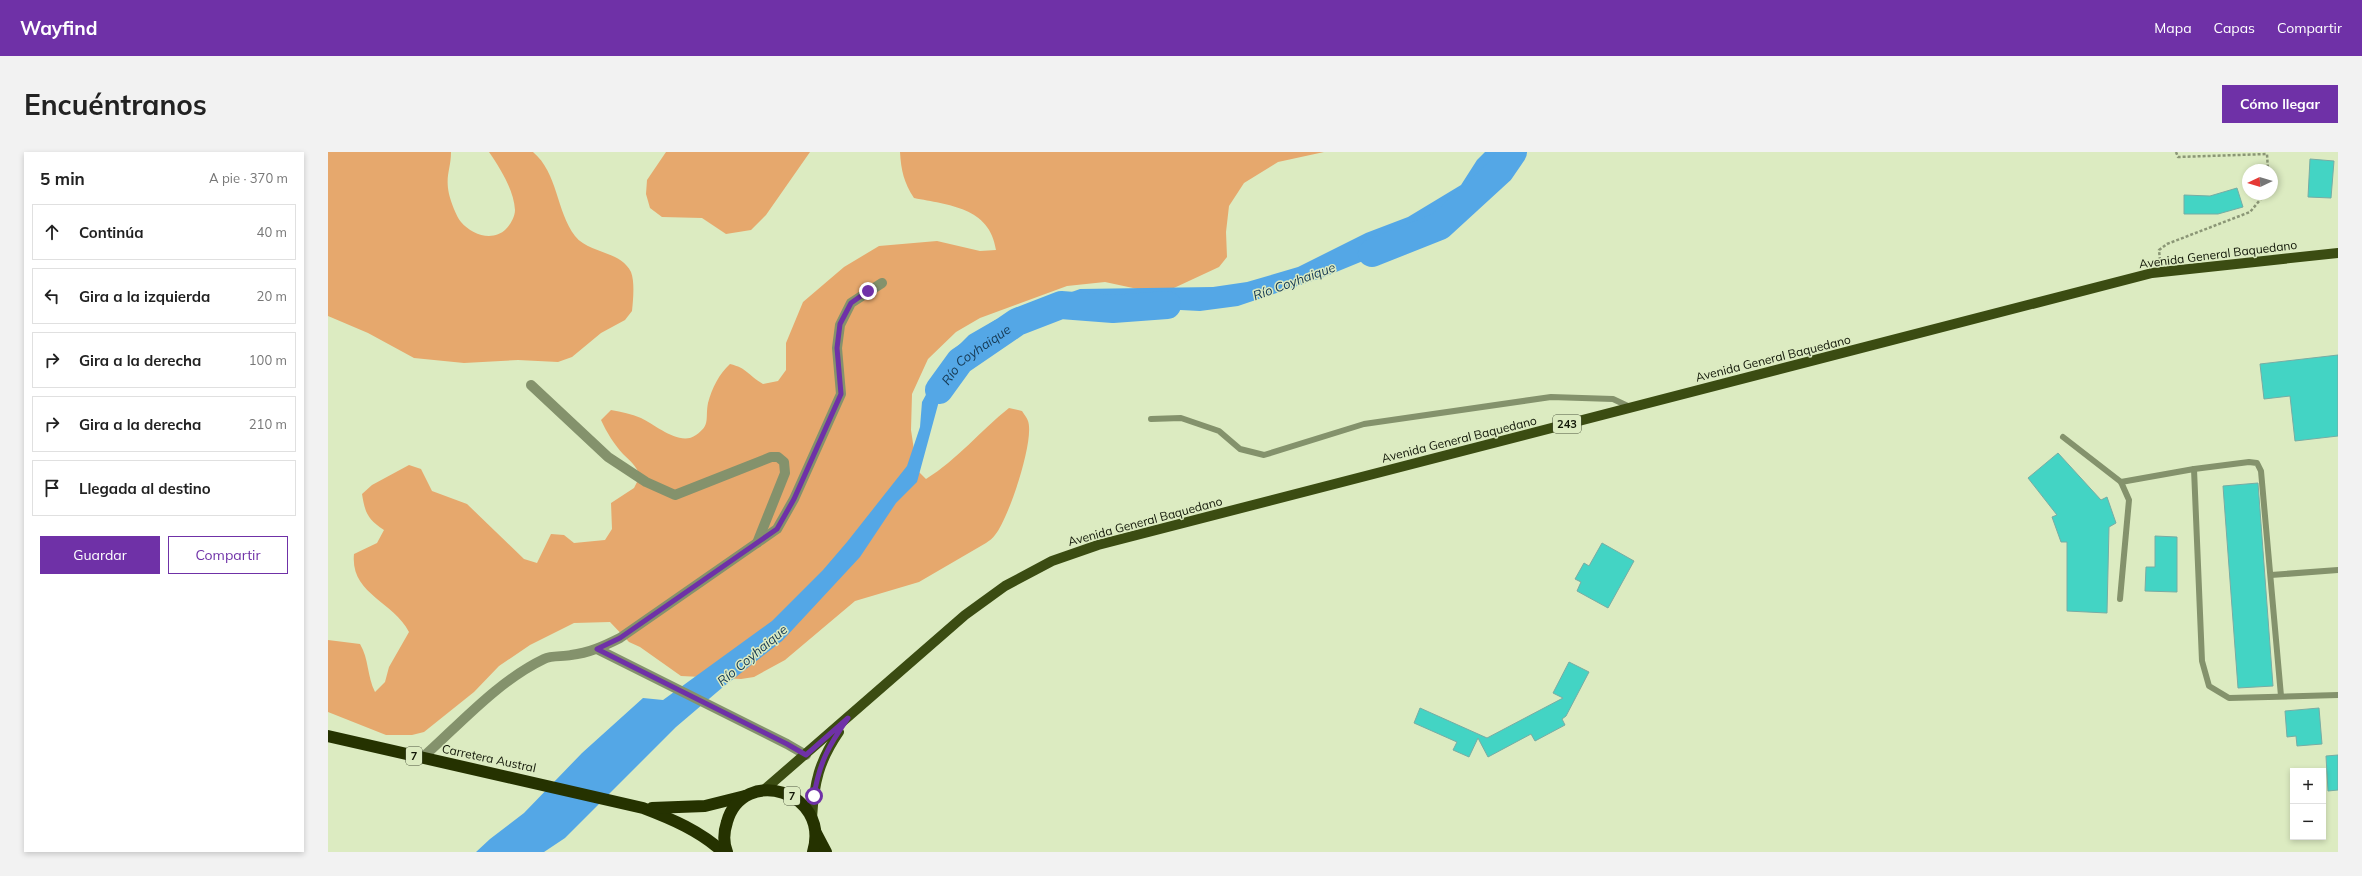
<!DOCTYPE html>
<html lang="es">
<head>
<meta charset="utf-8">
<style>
  :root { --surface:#fff; --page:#f2f2f2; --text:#222; --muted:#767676; --line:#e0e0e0; --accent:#6f31a7 }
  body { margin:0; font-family:Mulish,sans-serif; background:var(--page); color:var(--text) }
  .controls { position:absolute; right:12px; bottom:12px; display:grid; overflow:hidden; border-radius:0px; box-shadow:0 2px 6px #0003 }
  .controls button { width:36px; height:36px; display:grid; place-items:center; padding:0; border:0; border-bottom:1px solid var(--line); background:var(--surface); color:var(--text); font:20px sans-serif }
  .compass { position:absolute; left:1914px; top:12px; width:36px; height:36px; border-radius:50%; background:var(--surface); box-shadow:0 2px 6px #0003; rotate:266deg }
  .stop { position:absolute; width:12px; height:12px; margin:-9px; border:3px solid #6f31a7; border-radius:50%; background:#fff }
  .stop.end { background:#6f31a7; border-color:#fff; box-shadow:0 1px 4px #0008 }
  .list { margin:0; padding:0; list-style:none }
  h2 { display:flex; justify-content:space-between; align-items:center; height:52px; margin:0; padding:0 16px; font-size:17px }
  h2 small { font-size:13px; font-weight:400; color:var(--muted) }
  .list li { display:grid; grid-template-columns:26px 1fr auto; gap:12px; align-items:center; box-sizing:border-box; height:56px; margin:0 8px 8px; padding:0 8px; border:1px solid var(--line); border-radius:0px }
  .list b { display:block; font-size:15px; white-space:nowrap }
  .list em { font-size:13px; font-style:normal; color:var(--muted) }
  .actions { display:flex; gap:8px; padding:12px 16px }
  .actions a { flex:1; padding:9px 0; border:1px solid var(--accent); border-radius:0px; text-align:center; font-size:14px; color:var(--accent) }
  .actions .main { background:var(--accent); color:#fff }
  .icon { flex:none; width:22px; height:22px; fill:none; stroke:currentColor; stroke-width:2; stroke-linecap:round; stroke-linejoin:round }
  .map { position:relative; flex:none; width:2010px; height:700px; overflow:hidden; border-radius:0px }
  header { display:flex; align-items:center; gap:24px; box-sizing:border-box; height:56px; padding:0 20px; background:var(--accent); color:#fff }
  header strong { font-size:19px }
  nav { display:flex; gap:22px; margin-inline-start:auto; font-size:14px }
  .intro { display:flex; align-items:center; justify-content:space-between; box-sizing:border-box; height:96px; padding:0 24px }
  h1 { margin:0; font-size:28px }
  .button { padding:10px 18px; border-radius:0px; background:var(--accent); color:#fff; font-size:14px; font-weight:700 }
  main { display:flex; gap:24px; padding:0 24px }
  aside { flex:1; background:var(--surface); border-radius:0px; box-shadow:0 2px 6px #0003 }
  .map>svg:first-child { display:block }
  .green { fill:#e6a86d }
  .water { fill:#54a7e6 }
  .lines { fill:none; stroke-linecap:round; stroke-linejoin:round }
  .river { stroke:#54a7e6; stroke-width:28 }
  .building { fill:#43d4c4; stroke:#77aca4 }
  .path { stroke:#8b9676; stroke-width:2.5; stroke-dasharray:3 2; stroke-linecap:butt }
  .lane { stroke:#84926c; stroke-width:6 }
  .street { stroke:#84926c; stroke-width:10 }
  .primary { stroke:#3b4c12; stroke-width:10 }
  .highway { stroke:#253200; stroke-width:12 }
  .route { stroke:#6f31a7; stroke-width:5 }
  .labels { text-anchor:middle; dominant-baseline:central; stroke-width:3; stroke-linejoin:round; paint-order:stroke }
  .shield { fill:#dcebc1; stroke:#4d553e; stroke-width:1 }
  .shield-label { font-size:11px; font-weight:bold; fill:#101506 }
  .street-label { font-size:12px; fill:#101506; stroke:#dcebc1 }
  .water-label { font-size:13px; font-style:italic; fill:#163953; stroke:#dcebc1 }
</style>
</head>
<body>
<header>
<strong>Wayfind</strong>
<nav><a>Mapa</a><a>Capas</a><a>Compartir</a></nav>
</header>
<div class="intro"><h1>Encuéntranos</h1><a class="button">Cómo llegar</a></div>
<main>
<aside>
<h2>5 min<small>A pie · 370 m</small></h2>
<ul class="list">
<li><svg class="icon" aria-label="ahead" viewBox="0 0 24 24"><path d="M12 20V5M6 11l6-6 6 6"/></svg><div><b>Continúa</b></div><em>40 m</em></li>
<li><svg class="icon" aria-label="left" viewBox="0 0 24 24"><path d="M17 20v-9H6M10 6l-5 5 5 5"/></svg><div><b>Gira a la izquierda</b></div><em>20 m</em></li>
<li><svg class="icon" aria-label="right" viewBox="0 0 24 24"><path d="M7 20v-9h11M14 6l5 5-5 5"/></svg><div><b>Gira a la derecha</b></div><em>100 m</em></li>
<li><svg class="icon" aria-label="right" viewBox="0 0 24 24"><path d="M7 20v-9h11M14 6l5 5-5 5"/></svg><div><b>Gira a la derecha</b></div><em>210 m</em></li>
<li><svg class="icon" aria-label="arrive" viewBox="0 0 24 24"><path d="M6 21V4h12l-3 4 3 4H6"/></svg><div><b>Llegada al destino</b></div></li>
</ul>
<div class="actions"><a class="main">Guardar</a><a>Compartir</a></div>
</aside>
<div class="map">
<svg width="2010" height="700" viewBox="0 0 2010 700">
  <rect width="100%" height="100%" fill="#dcebc1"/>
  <!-- green -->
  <g class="green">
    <path d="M0 0H123C123 17 117 23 121 42 123 50 128 64 133 70 144 83 165 90 178 77 182 73 187 65 187 58 186 38 172 16 161 0H205C230 21 228 59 247 84 261 102 292 98 303 120 307 130 305 149 304 159L297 168 273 181 244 205 230 210 190 208 136 211 86 206 40 181 0 164Z"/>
    <path d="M338 0H482L438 63 423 78 398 82 374 66 334 65 322 56 318 42 319 28Z"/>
    <path d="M572 0H996L950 10 916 31 901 54 898 80 899 105 891 115 833 142 777 130 739 134 652 166 628 180 600 207 584 242 583 278 589 318 598 327C630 307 652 279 681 256L694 259C696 262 699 266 700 269 707 288 680 368 667 383 665 386 661 389 658 391L591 430 527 449 457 508 426 525 413 527 353 524 312 495 301 490 282 470 246 471 202 493 171 514 146 540 96 580 84 583H58L0 560V488L32 492C41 507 39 524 47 540L57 530 61 515 81 480C65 449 22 442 26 402L49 391 56 378C39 367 37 360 34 342L44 333 81 313 93 317 104 339 139 352 196 407 209 411 223 382 236 383 246 391 277 388 284 377 283 351 306 336 312 324C307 312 304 311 295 302 286 292 279 281 273 268L283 258C294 260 303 262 313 266 328 273 352 295 368 283 383 273 377 266 380 251 384 236 391 222 402 212 419 216 420 223 435 232L450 229 458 218V191L475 150 516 115 551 94 609 89 652 99 668 98C662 55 620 53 586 46 576 31 573 18 572 0Z"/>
  </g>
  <!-- water -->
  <path class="water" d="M1157 0H1186L1149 43 1104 73 1052 102 996 125 910 154 872 159 774 154 732 161 674 174 640 198 611 249 589 330 568 351 532 405 454 489 395 535 348 575 237 686 216 700H148L162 687 196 661 254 601 315 546 335 548 444 469 495 418 519 390 579 314 592 275 594 250 618 206 641 183 667 168 752 137 885 135 919 130 970 115 1038 81 1080 65 1133 33 1149 8Z"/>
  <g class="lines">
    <!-- river -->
    <g class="river">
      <path d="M1044 101 1112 74 1172 19 1185 0"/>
      <path id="s1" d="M611 238 632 209 689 170 733 153 785 157 839 153"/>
    </g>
  </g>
  <!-- building -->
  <g class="building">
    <path d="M1982 7 2006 9 2003 46 1980 45Z"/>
    <path d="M1909 36 1915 55 1890 62H1856V43L1882 44Z"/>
    <path d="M2010 203V284L1967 289 1962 244 1936 247 1932 212Z"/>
    <path d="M1730 301 1773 348 1779 345 1788 371 1781 375 1779 461 1739 459V390H1733L1724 365 1729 363 1700 326Z"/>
    <path d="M1930 331 1945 534 1910 536 1895 334Z"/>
    <path d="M1827 384 1849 385V440L1817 439 1818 415H1827Z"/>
    <path d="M1274 391 1306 409 1280 456 1249 439 1253 430 1247 427 1256 411 1261 414Z"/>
    <path d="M1241 510 1261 520 1238 564 1234 567 1237 573 1207 589 1203 582 1160 605 1150 586 1141 605 1125 598 1129 590 1086 571 1092 556 1159 586 1235 546 1225 541Z"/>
    <path d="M1991 556 1994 592 1969 594 1968 584 1959 585 1957 559Z"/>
    <path d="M2010 603V638L2000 639 1998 604Z"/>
  </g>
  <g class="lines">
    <!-- path -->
    <g class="path">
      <path d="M1848 0 1850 5 1939 2 1940 18"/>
      <path d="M1832 108 1831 98 1839 92 1922 60 1937 42"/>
    </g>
    <!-- lane -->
    <g class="lane">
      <path d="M823 267 853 266 891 279 912 297 936 303 1036 272 1223 245 1285 247 1302 255"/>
      <path d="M1735 285 1793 330 1801 348 1792 447"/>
      <path d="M1866 317 1874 509 1881 534 1901 546 2010 543"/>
      <path d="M1793 330 1866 317 1921 310 1929 311 1933 319 1953 544"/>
      <path d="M1943 423 2010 418"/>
    </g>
    <!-- street -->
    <g class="street">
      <path d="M203 233 280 305 318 330 347 343 443 305H450L456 310 457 321 429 391"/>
      <path d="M269 497 459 592 478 603"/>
      <path d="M94 606C132 572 170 529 216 507 224 503 235 505 243 503 261 501 276 494 292 486L449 377 466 347 513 242 509 196 512 173 523 151 554 131"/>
    </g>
    <!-- primary -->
    <g class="primary">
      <path d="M436 638 637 463 677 434 724 409 770 393 1824 121 2010 101"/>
      <path d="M484 666C486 631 491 609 511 580"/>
    </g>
    <!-- highway -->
    <g class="highway">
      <path d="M0 584 315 656C344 667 372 679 395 700"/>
      <path d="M324 656 377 654 417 644"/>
      <path d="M488 681 498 700"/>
      <path d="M399 700C395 690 396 679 399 670 415 613 503 639 485 700"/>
    </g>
  </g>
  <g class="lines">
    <!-- route -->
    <path class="route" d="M486 644C491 611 501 593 520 566L478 603 459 592 269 497 292 486 449 377 466 347 513 242 509 196 512 172 523 151 540 139"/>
  </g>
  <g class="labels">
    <!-- shield labels -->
    <g class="shield">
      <rect x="1225" y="263" width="28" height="18" rx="3"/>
      <rect x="78" y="595" width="16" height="18" rx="3"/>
      <rect x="456" y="635" width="16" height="18" rx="3"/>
    </g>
    <g class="shield-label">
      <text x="1239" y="272">243</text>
      <text x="86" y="604">7</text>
      <text x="464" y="644">7</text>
    </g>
    <!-- street labels -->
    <g class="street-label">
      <text transform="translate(1890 102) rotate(-7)">Avenida General Baquedano</text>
      <text transform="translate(1445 206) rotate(-14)">Avenida General Baquedano</text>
      <text transform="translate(1131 287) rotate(-14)">Avenida General Baquedano</text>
      <text transform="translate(817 369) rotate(-15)">Avenida General Baquedano</text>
      <text transform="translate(161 606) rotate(12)">Carretera Austral</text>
    </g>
    <!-- water labels -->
    <g class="water-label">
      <text transform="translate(966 129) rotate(-20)">Río Coyhaique</text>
      <text stroke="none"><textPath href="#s1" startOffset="52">Río Coyhaique</textPath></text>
      <text transform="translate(424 503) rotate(-40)">Río Coyhaique</text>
    </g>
  </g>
</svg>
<div class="controls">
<button>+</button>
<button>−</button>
</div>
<svg class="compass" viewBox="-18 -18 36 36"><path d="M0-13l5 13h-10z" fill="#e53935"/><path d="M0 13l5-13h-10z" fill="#767676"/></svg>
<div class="stop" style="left:486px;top:644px"></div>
<div class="stop end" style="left:540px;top:139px"></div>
</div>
</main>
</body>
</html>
